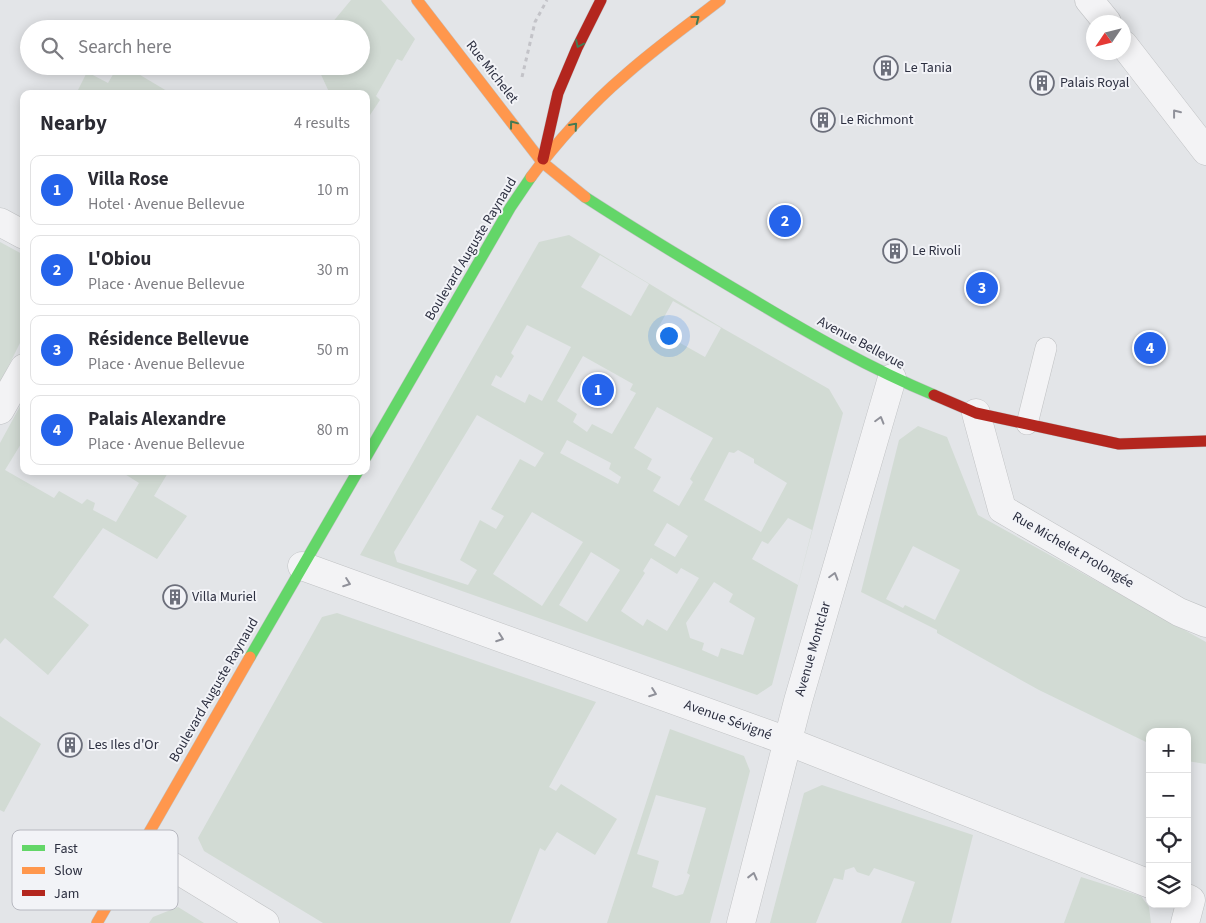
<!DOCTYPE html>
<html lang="en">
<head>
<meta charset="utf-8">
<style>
  :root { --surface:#fff; --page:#f7f7f7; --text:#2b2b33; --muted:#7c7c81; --line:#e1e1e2; --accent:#2563eb }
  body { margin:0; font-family:"Source Sans 3",sans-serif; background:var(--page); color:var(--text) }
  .controls { position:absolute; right:15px; bottom:15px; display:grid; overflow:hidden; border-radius:10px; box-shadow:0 2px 12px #0003 }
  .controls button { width:45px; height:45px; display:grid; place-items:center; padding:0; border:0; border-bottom:1px solid var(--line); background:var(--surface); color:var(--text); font:25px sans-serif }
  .compass { position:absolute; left:1086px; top:15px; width:45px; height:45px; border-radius:50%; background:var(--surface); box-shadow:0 2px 12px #0003; rotate:235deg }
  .you { position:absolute; left:668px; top:335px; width:18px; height:18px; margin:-12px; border:4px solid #fff; border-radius:50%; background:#1a73e8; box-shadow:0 0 0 8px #1a73e833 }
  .badge { display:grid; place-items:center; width:32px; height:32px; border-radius:50%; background:var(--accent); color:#fff; font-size:16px; font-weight:700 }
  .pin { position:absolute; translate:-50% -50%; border:2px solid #fff; box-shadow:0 1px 5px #0006 }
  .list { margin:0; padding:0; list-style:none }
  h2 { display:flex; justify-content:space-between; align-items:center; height:65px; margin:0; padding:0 20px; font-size:21px }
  h2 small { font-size:16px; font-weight:400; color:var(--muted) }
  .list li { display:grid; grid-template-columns:32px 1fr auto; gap:15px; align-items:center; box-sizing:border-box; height:70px; margin:0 10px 10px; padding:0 10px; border:1px solid var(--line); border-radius:10px }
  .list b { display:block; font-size:19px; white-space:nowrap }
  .list p { margin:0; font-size:16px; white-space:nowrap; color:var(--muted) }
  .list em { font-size:16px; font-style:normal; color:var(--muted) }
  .icon { flex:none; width:28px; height:28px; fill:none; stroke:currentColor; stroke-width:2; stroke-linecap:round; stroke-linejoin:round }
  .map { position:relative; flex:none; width:1206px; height:923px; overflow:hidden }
  .search { position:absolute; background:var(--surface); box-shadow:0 2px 12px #0003; left:20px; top:20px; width:350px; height:55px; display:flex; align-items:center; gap:12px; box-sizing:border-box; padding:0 18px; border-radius:28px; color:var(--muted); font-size:19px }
  .panel { position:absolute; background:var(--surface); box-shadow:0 2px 12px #0003; left:20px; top:90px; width:350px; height:385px; border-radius:10px }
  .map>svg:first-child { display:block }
  .green { fill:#d2dbd4; fill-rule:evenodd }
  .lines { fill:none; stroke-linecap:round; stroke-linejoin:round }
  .lane-casing { stroke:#c0c2c4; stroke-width:22 }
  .street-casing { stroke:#c0c2c4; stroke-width:29 }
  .fast-casing { stroke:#c0c2c4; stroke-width:12 }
  .slow-casing { stroke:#c0c2c4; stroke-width:12 }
  .jam-casing { stroke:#c0c2c4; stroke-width:12 }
  .path { stroke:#c3c3c8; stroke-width:3; stroke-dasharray:4 4; stroke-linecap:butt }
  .lane { stroke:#f3f3f5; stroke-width:21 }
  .street { stroke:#f3f3f5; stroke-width:28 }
  .fast { stroke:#63d668; stroke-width:11 }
  .slow { stroke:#ff974d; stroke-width:11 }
  .jam { stroke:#b3261e; stroke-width:11 }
  .oneway { stroke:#457a52 }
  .oneway2 { stroke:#90919a }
  .labels { text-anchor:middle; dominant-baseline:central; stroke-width:4; stroke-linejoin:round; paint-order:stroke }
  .poi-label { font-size:14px; fill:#2c2f40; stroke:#f2f3f7; text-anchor:start }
  .street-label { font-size:14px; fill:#2c2f40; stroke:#f2f3f7 }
  .key { fill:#f2f3f7; stroke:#b7b8c0; stroke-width:1 }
  .key-label { font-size:14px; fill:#2c2f40 }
</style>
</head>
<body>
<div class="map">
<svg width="1206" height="923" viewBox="0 0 1206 923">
  <rect width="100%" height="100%" fill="#e3e5e8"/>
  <!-- green -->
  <g class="green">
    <path d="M351 0H381L415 39 402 61 397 59 376 96 380 100 368 118 366 117V94H330L317 66H361V29H327Z"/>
    <path d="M118 66H125L172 94H76L87 72 108 83Z"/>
    <path d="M569 235 724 329 829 389 843 413 772 685 757 695 360 555 539 242ZM600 255 649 284 631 316 581 287ZM673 301 721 328 705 357 657 330ZM527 325 571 347 542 401 529 394 525 403 491 385 496 375 501 378 514 356 511 353ZM583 356 633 384 630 390 636 393 612 434 592 424 587 432 573 422 577 414 557 401ZM657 407 713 438 690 479 693 482 679 506 653 491 661 477 647 469 652 459 634 448ZM477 415 544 453 535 467 520 459 491 509 504 516 496 529 480 520 460 560 477 570 468 585 397 562 394 552ZM567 440 611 463 609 469 621 477 618 484 560 453ZM738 450 754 459V463L787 483 761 532 704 500 729 452 734 453ZM532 512 583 542 542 606 493 574ZM788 518 812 530 798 585 752 559 762 541 768 544ZM667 523 688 536 675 557 654 545ZM591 552 620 570 587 622 559 605ZM651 558 677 574 681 568 699 578 667 631 647 619 643 626 621 611 645 573 643 571ZM714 582 733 594 729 602 755 618 743 655 721 648 718 657 702 650 704 643 690 638 686 623Z"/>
    <path d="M0 242 24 255V335L0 383Z"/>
    <path d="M24 399V439L5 470 54 498 59 491 82 504 87 499 95 503 93 510 116 522 139 483 120 471H169L154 496 187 516 157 559 103 528 53 597 89 625 48 675 5 638 0 644V443Z"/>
    <path d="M918 426 947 437 978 515 1206 642V764L1187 761V732H1150V756L1147 755 1146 742 1039 690 937 633V630L861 592 899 440ZM913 546 960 570 935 620 905 605 903 608 886 599Z"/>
    <path d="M337 613 596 702 549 787 556 791 561 784 617 819 595 855 557 832 545 851 540 848 510 923H323L204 851 198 838 322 617Z"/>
    <path d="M0 716 41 744 4 812 0 810Z"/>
    <path d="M670 729 744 756 750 771 710 923H607ZM656 795 706 808 687 873 690 875 683 894 676 896 652 887 659 861 637 854Z"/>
    <path d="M822 785 973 835 951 923H901L915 882 874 868 869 876 857 872 854 867 845 870 843 880 834 878 816 923H770L804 793Z"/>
    <path d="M1081 877 1141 896 1149 907 1151 923H1064Z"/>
    <path d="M178 907 204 923H149L153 917Z"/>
  </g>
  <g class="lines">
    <!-- lane casing -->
    <g class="lane-casing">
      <path id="lane" d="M1027 424 1046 348"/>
    </g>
    <!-- street casing -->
    <g class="street-casing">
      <g id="street">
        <path d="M1089 0 1107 22"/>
        <path d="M1124 45 1206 151"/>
        <path d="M0 222 24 235"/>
        <path d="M0 410 24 368"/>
        <path d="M976 413 1002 509 1179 612 1206 623"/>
        <path d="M302 566 787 741 1150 884"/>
        <path d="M142 848 265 923"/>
        <path d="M741 923 798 701 892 378"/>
        <path d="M1185 923 1191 900 1187 898"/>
      </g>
    </g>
    <!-- fast casing -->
    <g class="fast-casing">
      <g id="fast">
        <path d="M585 197C639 232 694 265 750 298 810 334 869 368 934 395"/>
        <path d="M366 457 510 208 531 177"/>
        <path d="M250 657 358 471"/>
      </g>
    </g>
    <!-- slow casing -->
    <g class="slow-casing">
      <g id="slow">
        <path d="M417 0 542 162 585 197"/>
        <path d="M531 177C555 144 592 103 624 76 654 49 688 25 720 0"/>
        <path d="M97 923 250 657"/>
      </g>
    </g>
    <!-- jam casing -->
    <g class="jam-casing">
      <g id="jam">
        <path d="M543 159 558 93 577 48 601 0"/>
        <path d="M934 395 976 413 1119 444 1206 441"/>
      </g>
    </g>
    <!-- path -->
    <path class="path" d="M522 77 535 22 547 0"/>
    <!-- lane -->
    <use href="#lane" class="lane"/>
    <!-- street -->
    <use href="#street" class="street"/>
    <!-- fast -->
    <use href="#fast" class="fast"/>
    <!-- slow -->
    <use href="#slow" class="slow"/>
    <!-- jam -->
    <use href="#jam" class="jam"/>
  </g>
  <!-- one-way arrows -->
  <defs><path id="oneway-chevron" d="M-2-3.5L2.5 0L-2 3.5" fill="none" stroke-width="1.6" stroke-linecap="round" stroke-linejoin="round" transform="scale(1.25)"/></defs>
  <g class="oneway">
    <use href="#oneway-chevron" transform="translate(696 19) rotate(-38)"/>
    <use href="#oneway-chevron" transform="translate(579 44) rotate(115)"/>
    <use href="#oneway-chevron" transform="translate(513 124) rotate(-127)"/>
    <use href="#oneway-chevron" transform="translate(574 126) rotate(-49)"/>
  </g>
  <g class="oneway2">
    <use href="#oneway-chevron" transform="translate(1176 113) rotate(-128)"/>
    <use href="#oneway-chevron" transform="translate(880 420) rotate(-74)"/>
    <use href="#oneway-chevron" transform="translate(834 576) rotate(-74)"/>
    <use href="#oneway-chevron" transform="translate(347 583) rotate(20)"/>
    <use href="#oneway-chevron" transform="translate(500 638) rotate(20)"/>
    <use href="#oneway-chevron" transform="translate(653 693) rotate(20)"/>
    <use href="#oneway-chevron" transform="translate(753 876) rotate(-76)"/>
  </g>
  <!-- icons -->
  <defs>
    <g id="building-ring" transform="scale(1.25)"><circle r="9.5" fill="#f2f3f7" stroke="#6c6f7b" stroke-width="1.5"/><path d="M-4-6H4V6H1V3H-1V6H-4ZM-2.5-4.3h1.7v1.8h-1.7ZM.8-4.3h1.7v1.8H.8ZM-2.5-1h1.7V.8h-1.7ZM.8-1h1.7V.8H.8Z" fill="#6c6f7b"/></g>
  </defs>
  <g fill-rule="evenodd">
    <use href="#building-ring" x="886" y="68"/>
    <use href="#building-ring" x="1042" y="83"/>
    <use href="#building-ring" x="823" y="120"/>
    <use href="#building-ring" x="895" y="251"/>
    <use href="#building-ring" x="175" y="597"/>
    <use href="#building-ring" x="70" y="745"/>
  </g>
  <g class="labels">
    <!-- poi labels -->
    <g class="poi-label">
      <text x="904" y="68">Le Tania</text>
      <text x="1060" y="83">Palais Royal</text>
      <text x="840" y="120">Le Richmont</text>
      <text x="912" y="251">Le Rivoli</text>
      <text x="192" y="597">Villa Muriel</text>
      <text x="88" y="745">Les Iles d'Or</text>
    </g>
    <!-- street labels -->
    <g class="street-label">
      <text transform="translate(492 72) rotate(52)">Rue Michelet</text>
      <text transform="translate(471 249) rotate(-59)">Boulevard Auguste Raynaud</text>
      <text transform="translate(861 343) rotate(28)">Avenue Bellevue</text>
      <text transform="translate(1073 550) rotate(30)">Rue Michelet Prolongée</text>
      <text transform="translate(813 649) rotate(-74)">Avenue Montclar</text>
      <text transform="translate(214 690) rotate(-60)">Boulevard Auguste Raynaud</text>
      <text transform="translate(728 720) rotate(20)">Avenue Sévigné</text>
    </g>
  </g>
  <!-- legend -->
  <rect x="12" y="830" width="166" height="80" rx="8" class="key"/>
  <rect x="22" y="845" width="23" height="6" fill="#63d668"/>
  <rect x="22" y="867" width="23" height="7" fill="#ff974d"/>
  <rect x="22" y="890" width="23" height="6" fill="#b3261e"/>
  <g class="key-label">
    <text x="54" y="853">Fast</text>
    <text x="54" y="875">Slow</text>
    <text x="54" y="898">Jam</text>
  </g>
</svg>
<div class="controls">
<button>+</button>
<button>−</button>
<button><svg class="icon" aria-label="locate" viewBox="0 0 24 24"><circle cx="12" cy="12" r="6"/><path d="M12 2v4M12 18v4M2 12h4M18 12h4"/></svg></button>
<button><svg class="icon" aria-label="layers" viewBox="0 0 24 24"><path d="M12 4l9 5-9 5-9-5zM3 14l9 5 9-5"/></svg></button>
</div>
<svg class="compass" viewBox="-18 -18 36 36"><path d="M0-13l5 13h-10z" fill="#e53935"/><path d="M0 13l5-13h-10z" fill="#7c7c81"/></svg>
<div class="you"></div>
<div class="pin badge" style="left:598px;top:390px">1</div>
<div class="pin badge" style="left:785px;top:221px">2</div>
<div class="pin badge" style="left:982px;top:288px">3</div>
<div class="pin badge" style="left:1150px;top:348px">4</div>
<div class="search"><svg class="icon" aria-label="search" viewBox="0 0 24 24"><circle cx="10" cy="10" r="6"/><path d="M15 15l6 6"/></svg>Search here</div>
<section class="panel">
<h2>Nearby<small>4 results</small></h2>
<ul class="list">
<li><span class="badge">1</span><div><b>Villa Rose</b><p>Hotel · Avenue Bellevue</p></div><em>10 m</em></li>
<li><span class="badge">2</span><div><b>L'Obiou</b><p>Place · Avenue Bellevue</p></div><em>30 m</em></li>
<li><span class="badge">3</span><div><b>Résidence Bellevue</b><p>Place · Avenue Bellevue</p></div><em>50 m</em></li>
<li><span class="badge">4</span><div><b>Palais Alexandre</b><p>Place · Avenue Bellevue</p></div><em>80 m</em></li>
</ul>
</section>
</div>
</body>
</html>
